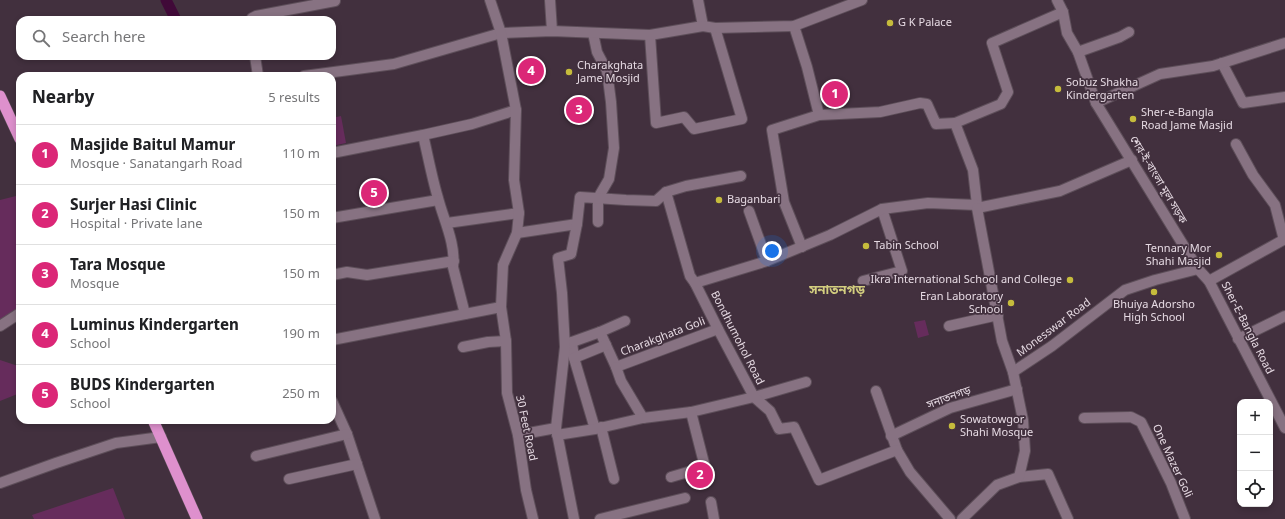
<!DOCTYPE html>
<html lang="en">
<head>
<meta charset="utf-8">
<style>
  :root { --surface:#fff; --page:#f6f6f6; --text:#202124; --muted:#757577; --line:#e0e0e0; --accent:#db2777 }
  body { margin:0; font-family:Georgia,"Noto Sans Bengali",serif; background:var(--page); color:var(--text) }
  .controls { position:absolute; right:12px; bottom:12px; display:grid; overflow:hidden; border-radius:8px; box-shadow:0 2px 6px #0003 }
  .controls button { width:36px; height:36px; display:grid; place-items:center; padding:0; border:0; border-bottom:1px solid var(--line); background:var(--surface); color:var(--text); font:20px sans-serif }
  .you { position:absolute; left:772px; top:251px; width:14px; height:14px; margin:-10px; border:3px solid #fff; border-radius:50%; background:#1a73e8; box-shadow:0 0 0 6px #1a73e833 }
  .badge { display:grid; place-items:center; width:26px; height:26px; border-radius:50%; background:var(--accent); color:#fff; font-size:13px; font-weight:700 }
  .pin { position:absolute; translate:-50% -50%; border:2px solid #fff; box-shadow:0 1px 4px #0006 }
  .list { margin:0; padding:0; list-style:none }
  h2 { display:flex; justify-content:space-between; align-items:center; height:52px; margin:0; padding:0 16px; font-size:17px }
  h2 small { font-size:13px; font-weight:400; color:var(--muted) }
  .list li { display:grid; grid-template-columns:26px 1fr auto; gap:12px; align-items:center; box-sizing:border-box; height:60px; padding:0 16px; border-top:1px solid var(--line) }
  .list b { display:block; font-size:15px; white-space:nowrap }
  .list p { margin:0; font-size:13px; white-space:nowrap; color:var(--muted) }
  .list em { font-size:13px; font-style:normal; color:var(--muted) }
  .icon { flex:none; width:22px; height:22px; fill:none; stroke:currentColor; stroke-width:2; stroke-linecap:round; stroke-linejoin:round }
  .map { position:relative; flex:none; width:1285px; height:519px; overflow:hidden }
  .search { position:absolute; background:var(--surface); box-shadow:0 2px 6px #0003; left:16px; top:16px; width:320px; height:44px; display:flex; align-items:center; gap:10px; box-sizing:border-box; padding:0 14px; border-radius:12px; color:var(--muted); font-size:15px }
  .panel { position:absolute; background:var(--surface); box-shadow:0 2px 6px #0003; left:16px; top:72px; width:320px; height:352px; border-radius:12px }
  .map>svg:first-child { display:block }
  .green { fill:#662c5c }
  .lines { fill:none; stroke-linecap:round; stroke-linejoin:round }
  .canal { stroke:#400938; stroke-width:11 }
  .minor-casing { stroke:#5d4e59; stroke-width:12 }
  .tertiary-casing { stroke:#5d4e59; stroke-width:12 }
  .trunk-casing { stroke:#5d4e59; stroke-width:12 }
  .minor { stroke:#877282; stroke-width:10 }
  .tertiary { stroke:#877282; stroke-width:10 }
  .trunk { stroke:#de90cd; stroke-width:11 }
  .poi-dot { fill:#c6bc3c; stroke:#42303e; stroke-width:1.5 }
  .labels { text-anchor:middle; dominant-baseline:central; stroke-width:3.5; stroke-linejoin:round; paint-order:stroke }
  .poi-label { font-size:11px; fill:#e6dae3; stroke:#42303e; text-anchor:start }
  .street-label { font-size:11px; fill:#e6dae3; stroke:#42303e }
  .quarter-label { font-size:13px; font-weight:bold; fill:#d3ce7f; stroke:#42303e }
</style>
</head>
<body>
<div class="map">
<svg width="1285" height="519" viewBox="0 0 1285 519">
  <rect width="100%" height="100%" fill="#42303e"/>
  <!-- green -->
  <g class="green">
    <path d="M341 116 346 143 332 146V118Z"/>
    <path d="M20 195V311L0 322V200Z"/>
    <path d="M925 320 929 335 918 338 914 322Z"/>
    <path d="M0 360 18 366 20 371V393L0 401Z"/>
    <path d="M113 488 125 519H34L32 515Z"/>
  </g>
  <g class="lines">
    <!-- canal -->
    <path class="canal" d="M166 0 176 20"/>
    <!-- minor casing -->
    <g class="minor-casing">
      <g id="minor">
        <path d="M550 0 552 31"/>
        <path d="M698 0 703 26"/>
        <path d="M252 20V18L256 16 335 1"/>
        <path d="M794 26 807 67 819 115"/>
        <path d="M593 33 597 52 607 71 611 102 614 148 609 179 598 198V222"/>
        <path d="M650 35 656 123 684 117 694 129 742 119 715 28"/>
        <path d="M1078 52 1120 37 1129 32"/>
        <path d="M255 56 258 76"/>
        <path d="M1222 63 1243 103 1285 97"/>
        <path d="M304 76 394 64 501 33 552 31 650 35 703 26 715 28 794 26 862 0"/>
        <path d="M1096 103 1160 74 1213 66 1285 43"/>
        <path d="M955 123 1001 104 1008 92 992 43 1063 12"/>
        <path d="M423 135C428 156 432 178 438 198 444 221 456 244 453 267L465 314"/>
        <path d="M1236 144 1253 175 1275 205 1284 240"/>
        <path d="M332 153 423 135 472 124 516 110"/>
        <path d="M666 192 686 186 741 176"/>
        <path d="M749 211 767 261"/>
        <path d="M332 218 438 200"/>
        <path d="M447 223 519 213"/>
        <path d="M517 233 577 224"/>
        <path d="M802 247 784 202 772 130 819 115 880 112 920 103 927 104 936 124 955 123 973 170 977 205"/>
        <path d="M332 275 347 272 367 275 454 261"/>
        <path d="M863 281 902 271 882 209"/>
        <path d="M1209 281 1285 239"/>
        <path d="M695 283 767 261 830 235 882 209 928 203 977 205V208L1060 191 1132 160"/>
        <path d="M0 326 20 313"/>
        <path d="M949 326 998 315"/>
        <path d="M600 332 616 367 718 329"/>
        <path d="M1238 339 1285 316"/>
        <path d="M332 340 501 307"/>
        <path d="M572 342 574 358 595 429"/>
        <path d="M566 346 572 342 600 332 625 321"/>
        <path d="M463 347 488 342 506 341"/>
        <path d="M574 358 606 345"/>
        <path d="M616 367 621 381 643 418"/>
        <path d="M1013 372 1052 346 1125 290 1155 280 1198 269"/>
        <path d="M876 391 897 450 910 472 950 519"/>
        <path d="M332 401 347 434 375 519"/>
        <path d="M1084 418 1131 417 1141 422 1171 483 1185 519"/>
        <path d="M601 427 614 479"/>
        <path d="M518 435 556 428"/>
        <path d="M557 435 595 429 643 418 691 412 754 397 806 382"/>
        <path d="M891 436 950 408 1017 389"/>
        <path d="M256 456 347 434"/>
        <path d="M671 477 705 467 691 412"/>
        <path d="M1019 477 1048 474 1068 519"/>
        <path d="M289 479 357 464"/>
        <path d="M0 483 56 463 116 443 161 437"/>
        <path d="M711 502 714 519"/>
        <path d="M574 519 556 428 565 347 562 293 558 258 571 254 577 224 580 197 626 200 656 201 666 192 690 276 695 283 718 329 754 397 770 411 779 429 794 427 819 480 897 450"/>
        <path d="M600 519 685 498"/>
        <path d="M962 519 997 485 1019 477 1025 451 1023 420 1013 372 1002 341 977 208"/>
      </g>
    </g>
    <!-- tertiary casing -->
    <g class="tertiary-casing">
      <g id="tertiary">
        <path d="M490 0 501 33 516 110 514 180 519 213 517 233 503 265 501 307 506 341 507 393 518 435 526 490 533 519"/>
        <path d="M1057 0 1063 12 1067 33 1078 52 1096 103 1198 269 1209 281 1285 428"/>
      </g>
    </g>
    <!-- trunk casing -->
    <g class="trunk-casing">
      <g id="trunk">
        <path d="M0 96 20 139"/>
        <path d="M153 420 197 519"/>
      </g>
    </g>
    <!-- minor -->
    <use href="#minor" class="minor"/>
    <!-- tertiary -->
    <use href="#tertiary" class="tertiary"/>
    <!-- trunk -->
    <use href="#trunk" class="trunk"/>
  </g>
  <!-- markers -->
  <g class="poi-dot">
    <circle cx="890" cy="23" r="4"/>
    <circle cx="569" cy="72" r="4"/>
    <circle cx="1058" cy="89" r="4"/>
    <circle cx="1133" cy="119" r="4"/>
    <circle cx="719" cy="200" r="4"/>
    <circle cx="866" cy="246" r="4"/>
    <circle cx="1219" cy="255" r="4"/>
    <circle cx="1070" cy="280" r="4"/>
    <circle cx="1154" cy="292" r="4"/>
    <circle cx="1011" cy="303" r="4"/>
    <circle cx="952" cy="426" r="4"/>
  </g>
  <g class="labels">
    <!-- poi labels -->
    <g class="poi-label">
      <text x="898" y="23">G K Palace</text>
      <text x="577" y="66">Charakghata<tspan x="577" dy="13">Jame Mosjid</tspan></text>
      <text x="1066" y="83">Sobuz Shakha<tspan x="1066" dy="13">Kindergarten</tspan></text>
      <text x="1141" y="113">Sher-e-Bangla<tspan x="1141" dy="13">Road Jame Masjid</tspan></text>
      <text x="727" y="200">Baganbari</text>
      <text x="874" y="246">Tabin School</text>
      <text x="1211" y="249" text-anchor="end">Tennary Mor<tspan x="1211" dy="13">Shahi Masjid</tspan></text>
      <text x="1062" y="280" text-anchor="end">Ikra International School and College</text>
      <text x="1003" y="297" text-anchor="end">Eran Laboratory<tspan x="1003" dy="13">School</tspan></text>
      <text x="1154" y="305" text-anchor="middle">Bhuiya Adorsho<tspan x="1154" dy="13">High School</tspan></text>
      <text x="960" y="420">Sowatowgor<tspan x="960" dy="13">Shahi Mosque</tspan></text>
    </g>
    <!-- street labels -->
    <g class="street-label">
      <text transform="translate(1158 180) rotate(59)">শের-ই-বাংলা মূল সড়ক</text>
      <text transform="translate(1054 328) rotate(-37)">Monesswar Road</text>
      <text transform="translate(1247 328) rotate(63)">Sher-E-Bangla Road</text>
      <text transform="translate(663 337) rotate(-21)">Charakghata Goli</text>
      <text transform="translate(737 338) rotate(63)">Bondhumohol Road</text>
      <text transform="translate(949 398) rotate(-20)">সনাতনগড়</text>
      <text transform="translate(526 428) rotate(78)">30 Feet Road</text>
      <text transform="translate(1172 461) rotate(65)">One Mazer Goli</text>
    </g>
    <!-- quarter labels -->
    <g class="quarter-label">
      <text x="837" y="290">সনাতনগড়</text>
    </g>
  </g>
</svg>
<div class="controls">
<button>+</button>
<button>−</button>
<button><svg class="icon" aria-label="locate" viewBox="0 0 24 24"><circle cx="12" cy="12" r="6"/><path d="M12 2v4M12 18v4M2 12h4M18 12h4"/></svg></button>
</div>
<div class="you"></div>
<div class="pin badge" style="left:835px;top:94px">1</div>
<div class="pin badge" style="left:700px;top:475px">2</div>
<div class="pin badge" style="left:579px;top:110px">3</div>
<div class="pin badge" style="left:531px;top:71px">4</div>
<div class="pin badge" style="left:374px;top:193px">5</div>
<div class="search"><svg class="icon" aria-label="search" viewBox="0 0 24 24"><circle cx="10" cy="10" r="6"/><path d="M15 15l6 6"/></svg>Search here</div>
<section class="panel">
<h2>Nearby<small>5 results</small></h2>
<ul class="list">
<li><span class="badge">1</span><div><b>Masjide Baitul Mamur</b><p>Mosque · Sanatangarh Road</p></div><em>110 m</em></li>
<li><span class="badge">2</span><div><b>Surjer Hasi Clinic</b><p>Hospital · Private lane</p></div><em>150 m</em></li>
<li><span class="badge">3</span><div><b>Tara Mosque</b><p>Mosque</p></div><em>150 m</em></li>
<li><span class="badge">4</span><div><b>Luminus Kindergarten</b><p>School</p></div><em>190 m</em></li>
<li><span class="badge">5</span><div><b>BUDS Kindergarten</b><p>School</p></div><em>250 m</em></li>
</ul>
</section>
</div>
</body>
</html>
